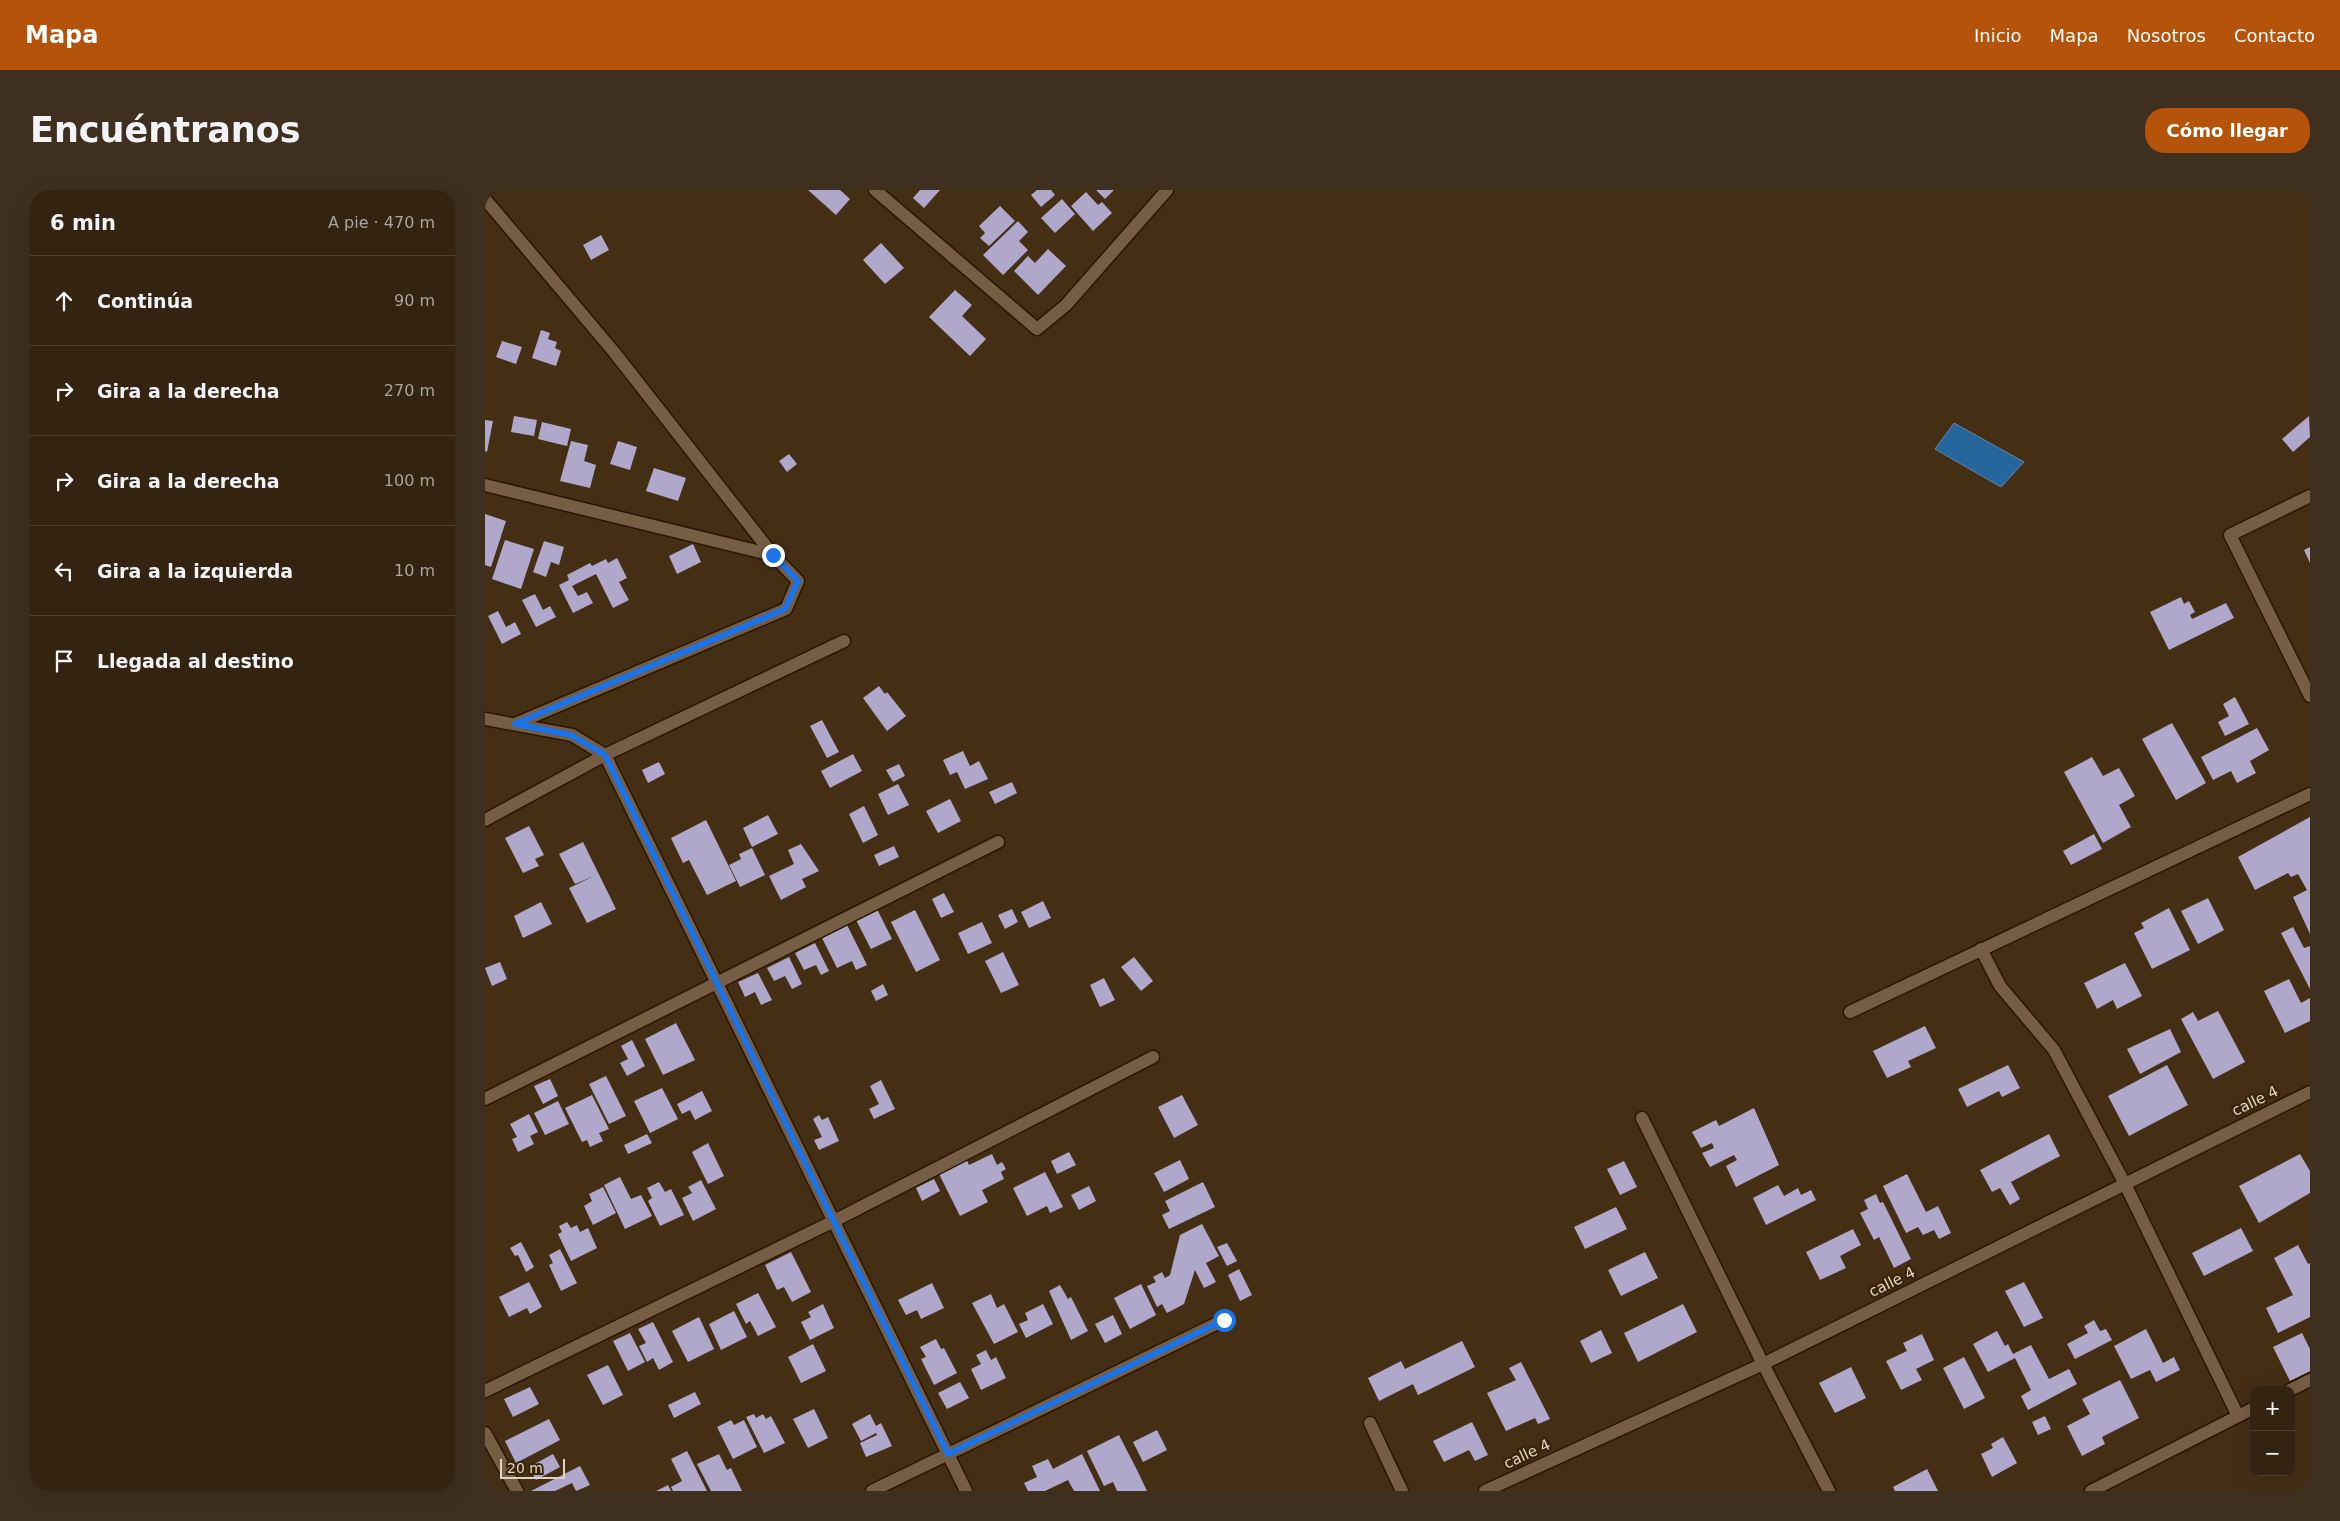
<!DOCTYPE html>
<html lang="es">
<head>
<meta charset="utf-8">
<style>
  :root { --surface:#332310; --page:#3e2f1e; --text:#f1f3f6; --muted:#a9a49f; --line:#4e4030; --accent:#b45309 }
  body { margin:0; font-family:"DejaVu Sans",sans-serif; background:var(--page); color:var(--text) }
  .controls { position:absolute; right:15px; bottom:15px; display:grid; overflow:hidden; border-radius:10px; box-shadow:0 5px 20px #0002 }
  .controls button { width:45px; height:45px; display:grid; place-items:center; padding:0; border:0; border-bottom:1px solid var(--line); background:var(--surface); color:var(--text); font:25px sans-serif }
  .scale { position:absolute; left:15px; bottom:12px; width:65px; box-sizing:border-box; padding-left:5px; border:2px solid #e2d4c5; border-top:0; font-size:14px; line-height:18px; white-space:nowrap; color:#e2d4c5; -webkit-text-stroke:4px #3a250b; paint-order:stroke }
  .stop { position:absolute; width:15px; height:15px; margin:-11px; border:4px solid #1a73e8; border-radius:50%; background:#fff }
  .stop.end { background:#1a73e8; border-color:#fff; box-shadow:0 1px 5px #0008 }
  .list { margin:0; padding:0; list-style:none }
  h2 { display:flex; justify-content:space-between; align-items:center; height:65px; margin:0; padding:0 20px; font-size:21px }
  h2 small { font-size:16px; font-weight:400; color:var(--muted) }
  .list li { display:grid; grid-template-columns:32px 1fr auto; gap:15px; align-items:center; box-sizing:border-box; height:90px; padding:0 20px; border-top:1px solid var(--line) }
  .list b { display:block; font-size:19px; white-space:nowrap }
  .list em { font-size:16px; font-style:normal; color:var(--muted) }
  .icon { flex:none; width:28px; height:28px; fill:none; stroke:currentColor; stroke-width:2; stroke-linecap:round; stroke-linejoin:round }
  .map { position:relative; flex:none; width:1825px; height:1301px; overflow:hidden; border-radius:20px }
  header { display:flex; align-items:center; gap:30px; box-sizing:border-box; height:70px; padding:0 25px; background:var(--accent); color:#fff }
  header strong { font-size:24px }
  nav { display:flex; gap:28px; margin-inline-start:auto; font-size:18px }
  .intro { display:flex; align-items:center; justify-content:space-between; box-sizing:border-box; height:120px; padding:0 30px }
  h1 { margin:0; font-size:35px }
  .button { padding:12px 22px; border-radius:20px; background:var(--accent); color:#fff; font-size:18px; font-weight:700 }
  main { display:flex; gap:30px; padding:0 30px }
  aside { flex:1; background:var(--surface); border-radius:20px; box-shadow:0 5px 20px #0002 }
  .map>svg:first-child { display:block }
  .water { fill:#26669c; stroke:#5e87a8 }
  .building { fill:#afa8cb }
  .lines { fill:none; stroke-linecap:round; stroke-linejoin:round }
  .street-casing { stroke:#2a1600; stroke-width:15 }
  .street { stroke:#765e44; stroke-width:12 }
  .route { stroke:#1a73e8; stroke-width:6 }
  .labels { text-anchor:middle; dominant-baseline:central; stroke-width:5; stroke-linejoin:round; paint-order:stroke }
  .street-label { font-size:15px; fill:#e2d4c5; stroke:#3a250b }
</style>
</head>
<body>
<header>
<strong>Mapa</strong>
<nav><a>Inicio</a><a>Mapa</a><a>Nosotros</a><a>Contacto</a></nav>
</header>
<div class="intro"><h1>Encuéntranos</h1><a class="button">Cómo llegar</a></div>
<main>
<aside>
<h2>6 min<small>A pie · 470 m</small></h2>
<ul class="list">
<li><svg class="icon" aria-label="ahead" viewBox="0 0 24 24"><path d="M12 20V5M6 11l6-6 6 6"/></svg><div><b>Continúa</b></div><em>90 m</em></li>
<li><svg class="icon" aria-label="right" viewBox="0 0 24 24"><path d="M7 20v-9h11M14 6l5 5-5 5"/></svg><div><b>Gira a la derecha</b></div><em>270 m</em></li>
<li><svg class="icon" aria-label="right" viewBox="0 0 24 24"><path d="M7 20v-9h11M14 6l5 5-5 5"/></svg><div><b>Gira a la derecha</b></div><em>100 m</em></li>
<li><svg class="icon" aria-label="left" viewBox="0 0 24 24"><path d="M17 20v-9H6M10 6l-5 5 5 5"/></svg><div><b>Gira a la izquierda</b></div><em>10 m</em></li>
<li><svg class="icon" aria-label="arrive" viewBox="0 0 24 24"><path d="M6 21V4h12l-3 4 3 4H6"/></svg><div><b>Llegada al destino</b></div></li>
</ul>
</aside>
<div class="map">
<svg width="1825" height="1301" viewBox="0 0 1825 1301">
  <rect width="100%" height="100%" fill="#442f15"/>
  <!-- water -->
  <path class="water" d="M1469 233 1539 272 1516 297 1450 259Z"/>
  <!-- building -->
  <g class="building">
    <path d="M323 0H355L365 9 351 25Z"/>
    <path d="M435 0H455L439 18 428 8Z"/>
    <path d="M552 0H566L570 5 556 17 546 5Z"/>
    <path d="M611 0H629L620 9Z"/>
    <path d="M601 2 613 15 617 12 627 23 608 41 586 16Z"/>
    <path d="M577 9 590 24 570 43 556 28Z"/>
    <path d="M515 16 530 31 504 56 495 48 500 43 494 36Z"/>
    <path d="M533 31 543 42 534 51 543 60 518 85 498 65Z"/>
    <path d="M116 45 124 60 106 70 98 55Z"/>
    <path d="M396 53 419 78 400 94 378 70Z"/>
    <path d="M563 59 581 76 553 105 529 81 543 66 550 73Z"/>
    <path d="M470 100 487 115 477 126 501 149 485 166 444 127Z"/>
    <path d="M56 140 65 143 63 149 72 152 70 158 76 161 71 176 47 168Z"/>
    <path d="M17 151 37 157 31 174 11 167Z"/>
    <path d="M29 226 52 230 49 246 26 242Z"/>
    <path d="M1824 226 1825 247 1808 262 1797 249Z"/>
    <path d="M0 230 8 231 2 262 0 261Z"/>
    <path d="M57 232 86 239 82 256 53 249Z"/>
    <path d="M86 251 103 255 99 271 111 275 105 298 75 291Z"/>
    <path d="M133 251 152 257 145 280 125 274Z"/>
    <path d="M304 264 312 274 302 282 294 271Z"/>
    <path d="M169 278 201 288 193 311 161 301Z"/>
    <path d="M0 324 21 331 6 377 0 375Z"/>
    <path d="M20 350 49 359 36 399 7 389Z"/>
    <path d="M59 351 79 357 74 375 66 372 61 387 48 382Z"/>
    <path d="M208 354 216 372 192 384 184 366Z"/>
    <path d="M1825 357V373L1819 360Z"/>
    <path d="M132 368 142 388 134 392 144 410 128 418 111 384 87 396 93 406 102 402 108 413 88 423 74 395 84 390 82 385 105 373 107 376 121 369 123 373Z"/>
    <path d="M50 404 58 420 65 416 71 427 51 437 37 410Z"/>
    <path d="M1696 407 1699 414 1704 411 1710 422 1705 425 1707 429 1741 413 1749 428 1684 460 1665 422Z"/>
    <path d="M13 421 21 437 30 432 36 444 17 454 3 426Z"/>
    <path d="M394 496 400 504 402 502 421 526 402 541 378 508Z"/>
    <path d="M1750 507 1764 534 1740 546 1733 532 1744 526 1738 514Z"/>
    <path d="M337 530 354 562 342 568 325 536Z"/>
    <path d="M1687 533 1721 593 1691 610 1657 549Z"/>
    <path d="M1772 538 1784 560 1765 571 1771 583 1752 593 1746 581 1728 590 1716 567Z"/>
    <path d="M478 561 485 576 494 571 503 589 480 599 472 582 465 585 458 570Z"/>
    <path d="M368 564 377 581 345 598 336 581Z"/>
    <path d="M1607 567 1618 586 1634 578 1650 606 1634 615 1646 637 1618 653 1579 582Z"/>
    <path d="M174 572 180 584 163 593 157 580Z"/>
    <path d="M414 574 420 586 408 592 401 580Z"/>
    <path d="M527 592 532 603 510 614 504 602Z"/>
    <path d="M413 594 424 615 403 625 393 604Z"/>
    <path d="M465 609 476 631 453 643 441 621Z"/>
    <path d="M379 616 393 645 378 653 364 624Z"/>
    <path d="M283 625 293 644 267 657 258 638Z"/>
    <path d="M1825 627V744L1808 707 1822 700 1813 684 1806 687 1803 683 1770 700 1753 667Z"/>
    <path d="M221 630 251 691 222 705 204 670 198 673 186 648Z"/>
    <path d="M44 636 59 665 50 669 54 676 38 683 20 648Z"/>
    <path d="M1609 644 1617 659 1586 675 1578 661Z"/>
    <path d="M98 652 131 719 102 733 84 698 109 686 90 694 74 664Z"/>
    <path d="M316 654 334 681 317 689 321 697 296 710 284 686 309 674 303 660Z"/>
    <path d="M409 656 414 667 394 676 389 665Z"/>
    <path d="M267 658 280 685 255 697 244 675 256 669 254 664Z"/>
    <path d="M459 703 469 722 456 728 447 709Z"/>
    <path d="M1723 708 1739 740 1713 754 1696 721Z"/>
    <path d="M558 711 566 728 544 738 536 722Z"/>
    <path d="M56 712 67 734 38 748 29 726Z"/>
    <path d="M391 717 407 749 386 759 370 728Z"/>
    <path d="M1684 718 1705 760 1667 779 1649 743 1659 738 1656 733Z"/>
    <path d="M527 719 533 732 520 739 513 725Z"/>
    <path d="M430 720 455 770 431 782 406 732Z"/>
    <path d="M497 732 507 753 483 764 473 743Z"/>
    <path d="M362 735 382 775 371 780 367 771 352 778 337 748Z"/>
    <path d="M1808 737 1819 758 1825 756V799L1796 743Z"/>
    <path d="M330 753 344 781 336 785 331 775 319 780 310 763Z"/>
    <path d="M518 762 534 795 516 803 500 771Z"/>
    <path d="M304 767 317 794 307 799 300 786 289 791 282 778Z"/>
    <path d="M649 767 668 791 656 801 636 777Z"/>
    <path d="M15 772 22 789 7 796 0 778Z"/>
    <path d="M1640 773 1657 806 1632 819 1628 810 1612 819 1599 793Z"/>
    <path d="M273 783 287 810 276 815 270 802 260 807 253 792Z"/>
    <path d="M619 788 630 810 615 817 605 795Z"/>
    <path d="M1804 789 1816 813 1825 808V831L1800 843 1779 801Z"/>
    <path d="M398 794 403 805 391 811 386 801Z"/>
    <path d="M1733 821 1760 872 1728 889 1696 829 1708 822 1713 831Z"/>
    <path d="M191 833 210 870 178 885 160 849Z"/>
    <path d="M1440 836 1451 858 1423 871 1426 877 1402 888 1388 861Z"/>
    <path d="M1685 839 1696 862 1655 884 1642 859Z"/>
    <path d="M147 850 160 876 142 886 135 873 143 869 136 856Z"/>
    <path d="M1523 875 1535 898 1517 907 1514 901 1482 917 1473 899Z"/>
    <path d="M1682 875 1703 915 1644 946 1623 906Z"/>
    <path d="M121 886 141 926 124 934 104 894Z"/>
    <path d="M65 889 73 906 58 914 49 896Z"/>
    <path d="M396 890 410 919 389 929 384 919 394 914 385 896Z"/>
    <path d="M177 898 193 929 165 943 149 911Z"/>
    <path d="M217 901 227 921 210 930 205 920 197 924 192 914Z"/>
    <path d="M107 905 124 939 114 943 118 951 105 957 102 950 97 952 80 918Z"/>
    <path d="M697 905 713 935 689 948 673 917Z"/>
    <path d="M73 911 84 934 60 945 49 923Z"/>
    <path d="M1269 918 1294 975 1251 997 1241 976 1252 970 1249 965 1225 977 1217 963 1229 958 1227 953 1216 958 1207 942 1231 930 1234 936Z"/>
    <path d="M44 924 53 942 45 946 49 954 33 962 27 949 32 947 25 934Z"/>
    <path d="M334 925 337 930 343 927 354 951 334 960 329 950 337 947 328 929Z"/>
    <path d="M162 944 167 953 143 964 139 955Z"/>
    <path d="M1564 944 1575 966 1526 992 1535 1009 1525 1015 1515 998 1507 1002 1495 980Z"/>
    <path d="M223 953 239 986 223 994 207 962Z"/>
    <path d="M584 962 591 975 572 984 566 971Z"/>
    <path d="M507 964 512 975 517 972 521 979 516 982 519 989 497 1000 503 1012 475 1026 453 982 481 968 484 975Z"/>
    <path d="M1815 964 1825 981V1003L1774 1033 1754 996Z"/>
    <path d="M695 970 704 989 679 1002 669 983Z"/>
    <path d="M1139 971 1152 997 1135 1005 1122 979Z"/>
    <path d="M560 982 578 1017 565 1023 562 1016 542 1026 528 998Z"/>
    <path d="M1422 984 1441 1022 1453 1016 1466 1043 1454 1049 1449 1040 1438 1045 1433 1037 1421 1043 1398 996Z"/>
    <path d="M135 987 146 1009 156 1005 167 1026 140 1039 119 995Z"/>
    <path d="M449 989 455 1001 437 1011 431 998Z"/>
    <path d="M216 990 231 1019 208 1031 197 1008 207 1003 203 997Z"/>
    <path d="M174 992 180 1002 186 999 199 1025 175 1036 163 1011 167 1008 162 998Z"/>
    <path d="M718 992 730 1017 684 1039 677 1025 685 1021 680 1011Z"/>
    <path d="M1293 995 1299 1006 1313 998 1316 1005 1326 1000 1331 1010 1281 1035 1268 1008Z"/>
    <path d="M604 996 611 1011 594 1020 586 1005Z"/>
    <path d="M118 997 131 1023 108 1035 99 1016 107 1011 104 1004Z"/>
    <path d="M1391 1004 1395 1013 1398 1012 1426 1069 1409 1078 1394 1047 1389 1050 1375 1023 1383 1019 1379 1010Z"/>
    <path d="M1131 1017 1142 1039 1100 1059 1089 1037Z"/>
    <path d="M82 1032 86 1038 92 1035 95 1042 103 1038 112 1058 86 1071 73 1044 77 1042 74 1036Z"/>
    <path d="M717 1034 734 1066 721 1073 731 1092 719 1098 710 1080 699 1114 682 1123 677 1114 672 1117 662 1096 671 1092 668 1087 677 1082 680 1088 685 1085 695 1045Z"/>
    <path d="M1756 1038 1768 1061 1719 1086 1707 1063Z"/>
    <path d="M1368 1039 1376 1055 1355 1066 1361 1078 1335 1090 1321 1062Z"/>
    <path d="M36 1052 49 1077 41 1082 33 1065 30 1066 25 1058Z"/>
    <path d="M742 1053 752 1071 742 1076 732 1057Z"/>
    <path d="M1813 1055 1823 1074 1825 1073V1127L1793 1143 1781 1118 1808 1105 1789 1068Z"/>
    <path d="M75 1059 92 1093 76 1101 64 1075 68 1073 64 1065Z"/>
    <path d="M306 1062 326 1102 307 1112 299 1097 292 1100 280 1075Z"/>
    <path d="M1160 1062 1173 1088 1136 1106 1123 1080Z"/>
    <path d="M754 1079 767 1105 755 1111 743 1085Z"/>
    <path d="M44 1092 57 1117 45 1124 42 1118 24 1127 14 1107Z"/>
    <path d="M1539 1092 1558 1128 1539 1137 1520 1101Z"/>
    <path d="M447 1093 459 1118 436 1129 432 1120 421 1125 413 1110Z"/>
    <path d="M656 1094 671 1125 645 1139 629 1108Z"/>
    <path d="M575 1095 583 1109 586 1107 603 1141 586 1150 564 1101Z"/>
    <path d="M273 1103 291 1137 273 1146 265 1131 261 1134 251 1114Z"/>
    <path d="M506 1104 512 1118 519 1114 533 1142 509 1154 487 1113Z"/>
    <path d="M338 1114 349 1138 325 1150 316 1132 326 1127 323 1122Z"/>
    <path d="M558 1114 568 1134 541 1148 534 1134 543 1130 540 1123Z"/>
    <path d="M1198 1114 1212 1142 1153 1172 1139 1143Z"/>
    <path d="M249 1121 262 1147 236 1160 224 1134Z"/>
    <path d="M628 1125 637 1144 620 1153 610 1134Z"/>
    <path d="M214 1127 229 1159 203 1172 187 1141Z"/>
    <path d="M1609 1130 1615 1141 1621 1139 1627 1150 1590 1169 1582 1154 1603 1143 1599 1136Z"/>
    <path d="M168 1132 188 1172 174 1180 168 1168 162 1172 154 1156 161 1153 153 1139Z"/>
    <path d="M1661 1139 1678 1173 1689 1167 1695 1180 1671 1192 1665 1180 1646 1189 1629 1156Z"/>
    <path d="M1116 1140 1127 1163 1106 1173 1095 1151Z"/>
    <path d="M1512 1141 1520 1156 1523 1154 1528 1164 1546 1155 1564 1189 1584 1179 1592 1194 1543 1220 1536 1206 1546 1200 1530 1168 1503 1182 1488 1154Z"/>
    <path d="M145 1143 160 1172 143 1181 128 1151Z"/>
    <path d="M1817 1143 1825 1159V1181L1805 1191 1788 1157Z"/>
    <path d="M1437 1144 1449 1170 1431 1179 1437 1190 1416 1200 1401 1171 1422 1161 1418 1153Z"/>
    <path d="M451 1149 456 1159 459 1158 472 1183 449 1195 436 1169 441 1167 435 1157Z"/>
    <path d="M977 1151 990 1177 933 1205 928 1194 894 1211 883 1188 916 1171 920 1179Z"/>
    <path d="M328 1154 341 1181 316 1193 303 1167Z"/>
    <path d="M501 1160 506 1170 511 1167 521 1188 496 1200 486 1179 496 1174 491 1165Z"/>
    <path d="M1479 1167 1500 1208 1479 1219 1458 1178Z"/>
    <path d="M1036 1172 1065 1229 1053 1234 1050 1228 1021 1241 1002 1203 1031 1190 1024 1178Z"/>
    <path d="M123 1175 138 1205 118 1215 102 1185Z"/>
    <path d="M1366 1177 1381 1208 1350 1223 1334 1193Z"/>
    <path d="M1635 1190 1654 1228 1617 1247 1620 1254 1597 1266 1582 1236 1605 1224 1597 1209Z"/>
    <path d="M475 1192 484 1208 462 1219 453 1203Z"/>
    <path d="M45 1197 54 1214 28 1227 19 1209Z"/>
    <path d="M210 1202 216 1214 189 1228 183 1215Z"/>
    <path d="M329 1219 343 1248 323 1258 308 1229Z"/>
    <path d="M269 1224 271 1228 278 1224 281 1229 286 1226 300 1253 279 1263 261 1227Z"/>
    <path d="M385 1224 391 1236 396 1233 407 1256 381 1267 375 1253 392 1245 391 1243 376 1251 367 1234Z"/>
    <path d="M1560 1226 1566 1239 1553 1245 1547 1232Z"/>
    <path d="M64 1229 75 1250 31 1273 20 1251Z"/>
    <path d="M246 1230 249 1235 259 1230 272 1257 248 1269 232 1237Z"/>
    <path d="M987 1232 1003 1265 990 1271 984 1260 959 1272 948 1251Z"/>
    <path d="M672 1240 682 1260 658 1272 648 1252Z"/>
    <path d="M634 1245 652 1280 662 1301H632L628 1292 619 1296 602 1261Z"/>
    <path d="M1518 1247 1532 1273 1507 1287 1496 1264 1508 1258 1506 1254Z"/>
    <path d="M202 1261 222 1301H188L186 1297 197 1291 186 1269Z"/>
    <path d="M68 1264 75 1277 51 1290 44 1277Z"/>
    <path d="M234 1264 242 1280 246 1278 257 1301H226L212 1274Z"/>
    <path d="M597 1264 615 1301H589L583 1290 560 1301H543L539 1293 552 1287 547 1276 563 1269 568 1279Z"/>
    <path d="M95 1276 105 1295 91 1301 87 1293 70 1301H46Z"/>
    <path d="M1442 1279 1453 1301H1410L1408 1297Z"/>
    <path d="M183 1295 186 1301H171Z"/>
  </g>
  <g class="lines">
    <!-- street casing -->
    <g class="street-casing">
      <g id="street">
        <path d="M390 0 552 139 581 115 682 0"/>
        <path d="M0 9 129 162 288 365 313 391 301 419 30 534"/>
        <path d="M0 295 288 365"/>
        <path d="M1825 306 1745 345 1825 506"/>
        <path d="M0 529 87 545 120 565 481 1301"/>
        <path d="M0 630 120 565 359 451"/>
        <path d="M1496 759 1515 796 1569 860 1640 994 1753 1226"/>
        <path d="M1365 822 1825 604"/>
        <path d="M0 909 513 652"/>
        <path d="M1157 928 1278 1174 1344 1301"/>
        <path d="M1805 1200 1825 1190"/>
        <path d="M0 1201 347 1032 668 867"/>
        <path d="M885 1233 917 1301"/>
        <path d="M0 1243 32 1301"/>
        <path d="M387 1301 739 1130"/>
        <path d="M1000 1301 1278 1174 1825 902"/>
        <path d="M1606 1301 1769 1218"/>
      </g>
    </g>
    <!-- street -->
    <use href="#street" class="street"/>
  </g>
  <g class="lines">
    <!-- route -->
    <path class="route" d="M288 365 313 391 300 419 30 534 86 545 120 565 463 1264 739 1130"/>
  </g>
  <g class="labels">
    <!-- street labels -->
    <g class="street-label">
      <text transform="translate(1770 911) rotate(-26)">calle 4</text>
      <text transform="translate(1407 1092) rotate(-26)">calle 4</text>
      <text transform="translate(1042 1264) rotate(-25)">calle 4</text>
    </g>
  </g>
</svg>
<div class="controls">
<button>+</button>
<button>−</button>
</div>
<div class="scale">20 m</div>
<div class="stop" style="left:739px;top:1130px"></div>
<div class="stop end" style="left:288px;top:365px"></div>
</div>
</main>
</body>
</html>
